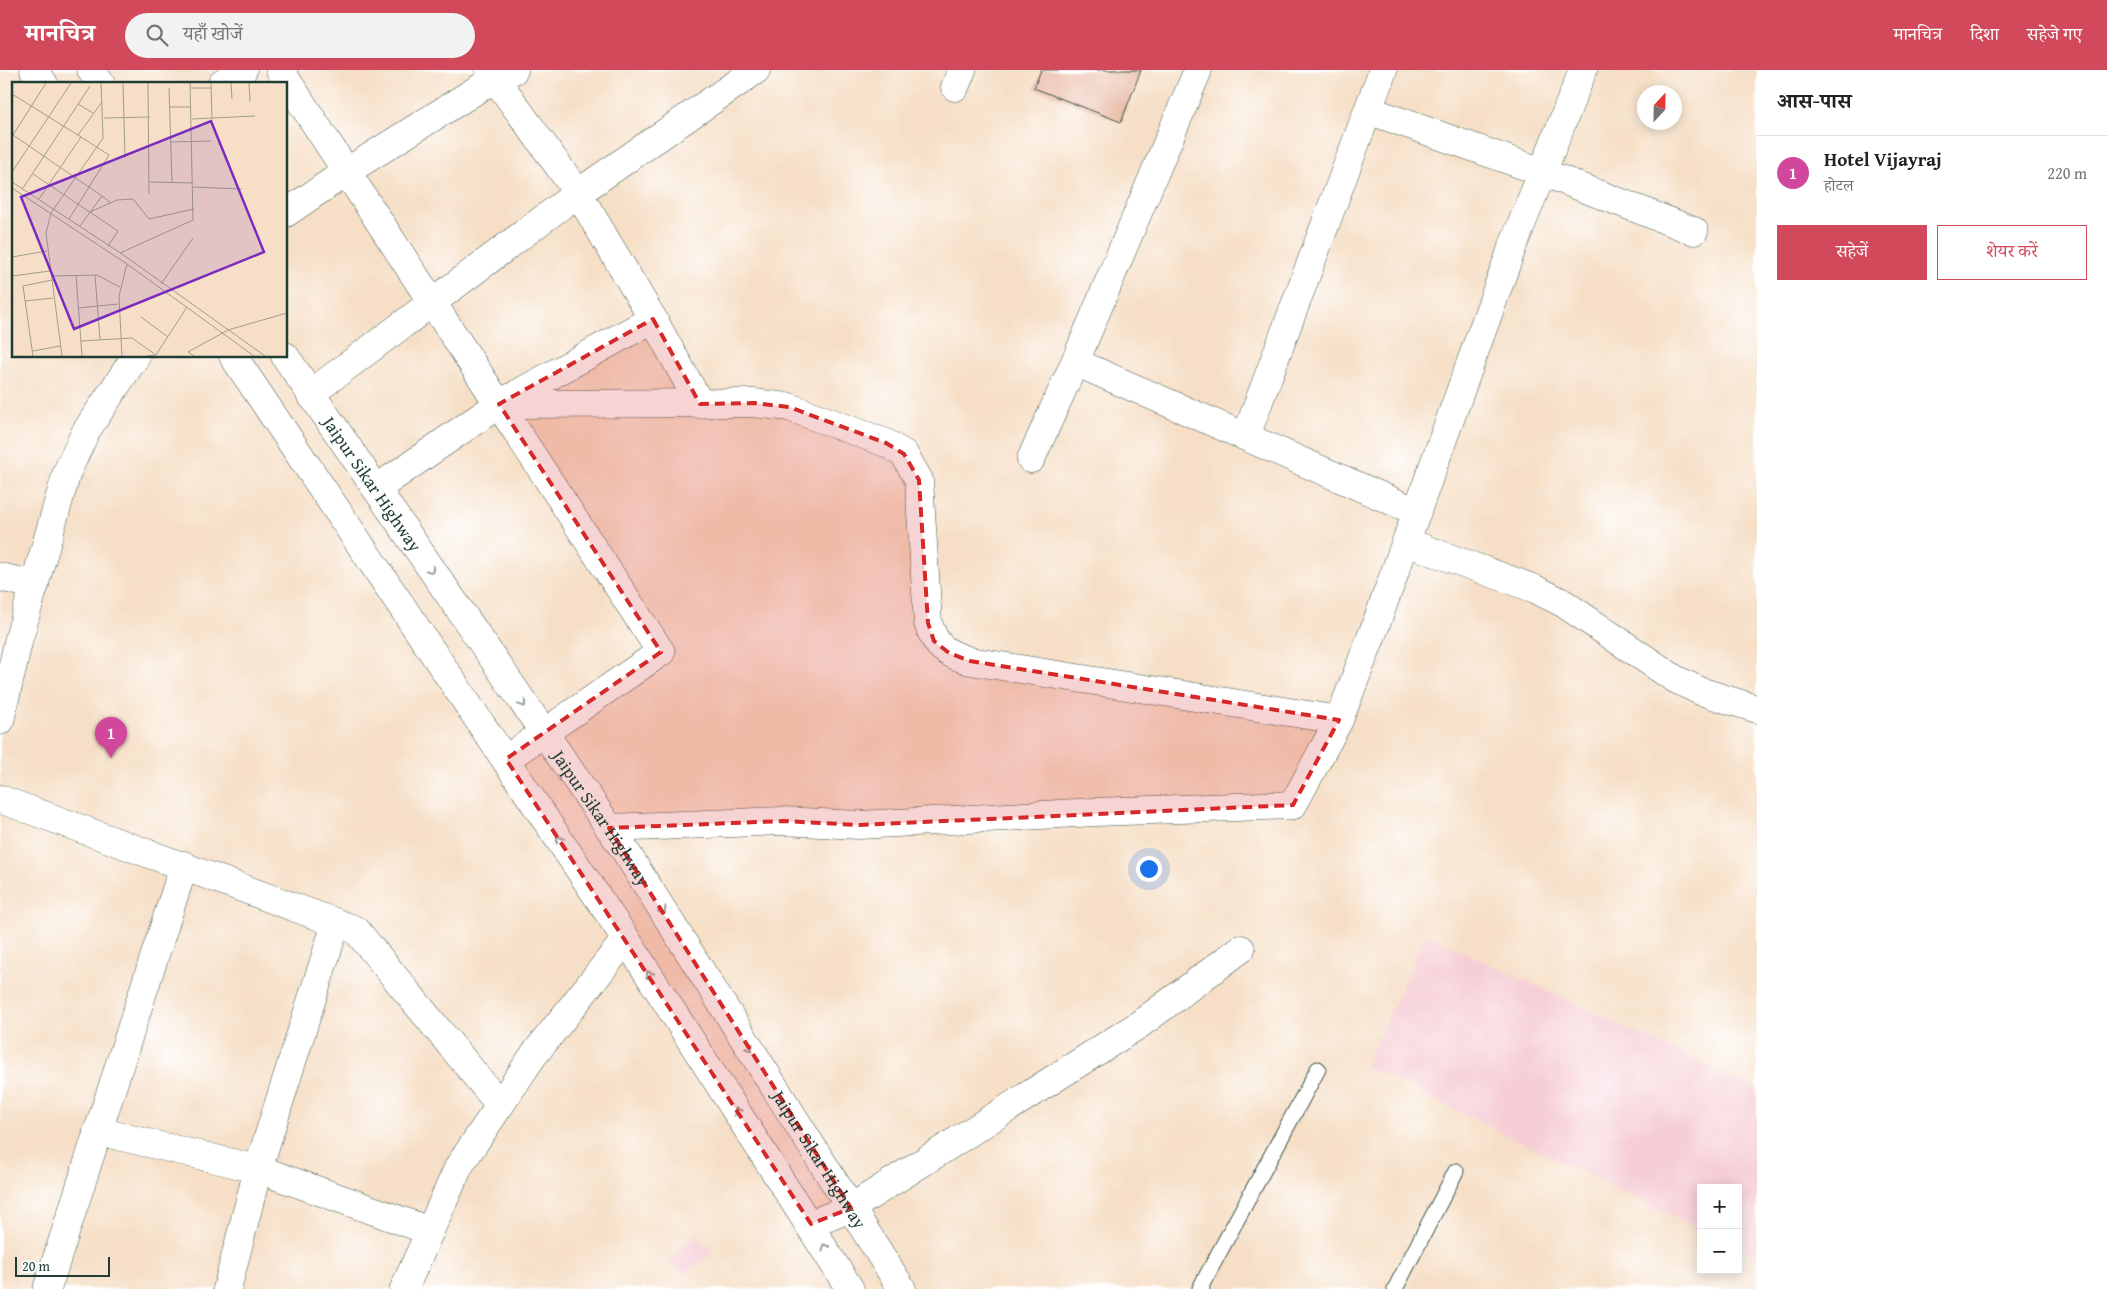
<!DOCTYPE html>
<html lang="hi">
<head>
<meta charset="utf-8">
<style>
  :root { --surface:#fff; --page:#f2f2f2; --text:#202124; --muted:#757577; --line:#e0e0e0; --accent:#d1495b }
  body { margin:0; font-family:"Gentium Book Plus","Noto Serif Devanagari",serif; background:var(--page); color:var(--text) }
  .controls { position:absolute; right:15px; bottom:15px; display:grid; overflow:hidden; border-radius:0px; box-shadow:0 2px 12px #0003 }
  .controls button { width:45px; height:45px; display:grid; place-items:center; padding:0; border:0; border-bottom:1px solid var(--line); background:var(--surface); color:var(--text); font:25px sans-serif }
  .compass { position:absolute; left:1637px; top:15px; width:45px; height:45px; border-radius:50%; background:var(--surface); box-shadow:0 2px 12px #0003; rotate:22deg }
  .scale { position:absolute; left:15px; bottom:12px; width:95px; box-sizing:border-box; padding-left:5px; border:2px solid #1f3d34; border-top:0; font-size:14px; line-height:18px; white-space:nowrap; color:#1f3d34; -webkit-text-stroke:4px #fff; paint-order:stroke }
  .you { position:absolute; left:1148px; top:798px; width:18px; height:18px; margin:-12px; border:4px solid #fff; border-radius:50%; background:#1a73e8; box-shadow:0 0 0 8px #1a73e833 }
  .badge { display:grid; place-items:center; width:32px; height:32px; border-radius:50%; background:var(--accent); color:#fff; font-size:16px; font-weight:700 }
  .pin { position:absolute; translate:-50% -41px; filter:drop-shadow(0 1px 2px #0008) }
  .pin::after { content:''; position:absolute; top:26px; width:18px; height:15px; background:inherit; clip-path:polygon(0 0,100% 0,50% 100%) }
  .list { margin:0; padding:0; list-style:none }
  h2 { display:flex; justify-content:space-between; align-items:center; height:65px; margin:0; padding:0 20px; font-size:21px }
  h2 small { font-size:16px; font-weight:400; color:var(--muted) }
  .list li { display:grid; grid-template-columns:32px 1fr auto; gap:15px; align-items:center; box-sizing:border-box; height:75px; padding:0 20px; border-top:1px solid var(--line) }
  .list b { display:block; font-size:19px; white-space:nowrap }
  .list p { margin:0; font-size:16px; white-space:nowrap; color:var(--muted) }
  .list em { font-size:16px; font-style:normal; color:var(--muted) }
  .actions { display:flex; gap:10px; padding:15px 20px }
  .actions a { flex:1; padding:11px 0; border:1px solid var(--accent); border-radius:0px; text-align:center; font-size:18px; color:var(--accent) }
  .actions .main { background:var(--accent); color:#fff }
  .icon { flex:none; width:28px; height:28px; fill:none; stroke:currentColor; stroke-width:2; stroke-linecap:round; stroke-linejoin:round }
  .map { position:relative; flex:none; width:1757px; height:1219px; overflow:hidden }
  header { display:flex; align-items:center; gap:30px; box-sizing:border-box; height:70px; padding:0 25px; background:var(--accent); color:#fff }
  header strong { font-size:24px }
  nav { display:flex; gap:28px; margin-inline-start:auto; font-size:18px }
  .search { width:350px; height:45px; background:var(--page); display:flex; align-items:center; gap:12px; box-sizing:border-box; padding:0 18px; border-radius:28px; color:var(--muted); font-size:19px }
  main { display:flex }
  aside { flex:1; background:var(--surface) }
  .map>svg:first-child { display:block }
  .built { fill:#f6cfd6 }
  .building { fill:#e8b8a2 }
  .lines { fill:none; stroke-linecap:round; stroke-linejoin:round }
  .lane-casing { stroke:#3f554a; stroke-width:17 }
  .street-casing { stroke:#3f554a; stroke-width:29 }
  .primary-casing { stroke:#3f554a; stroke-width:29 }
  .lane { stroke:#fff; stroke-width:15 }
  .street { stroke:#fff; stroke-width:28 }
  .primary { stroke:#fff; stroke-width:28 }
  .oneway { stroke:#8f9e9a }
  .marked { fill:#d62828; fill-opacity:0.2; stroke:#d62828; stroke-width:4; stroke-dasharray:10 6; stroke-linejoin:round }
  .labels { text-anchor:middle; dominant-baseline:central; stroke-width:5; stroke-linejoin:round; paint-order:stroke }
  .street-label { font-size:18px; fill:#1f3d34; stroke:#fff }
  .inset-road { fill:none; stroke:#a09e8c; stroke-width:1 }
  .view { fill:#7b2cbf; fill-opacity:0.15; stroke:#7b2cbf; stroke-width:2.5 }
  .inset-edge { fill:none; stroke:#1f3d34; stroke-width:2.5 }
</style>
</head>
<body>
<header>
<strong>मानचित्र</strong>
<div class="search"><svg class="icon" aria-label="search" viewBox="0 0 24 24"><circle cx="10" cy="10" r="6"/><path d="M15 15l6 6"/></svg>यहाँ खोजें</div>
<nav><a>मानचित्र</a><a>दिशा</a><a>सहेजे गए</a></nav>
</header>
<main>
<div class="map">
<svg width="1757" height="1219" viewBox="0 0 1757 1219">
  <rect width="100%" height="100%" fill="#fff"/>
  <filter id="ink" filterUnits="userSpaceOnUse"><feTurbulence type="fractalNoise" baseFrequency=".02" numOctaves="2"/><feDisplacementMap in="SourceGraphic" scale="10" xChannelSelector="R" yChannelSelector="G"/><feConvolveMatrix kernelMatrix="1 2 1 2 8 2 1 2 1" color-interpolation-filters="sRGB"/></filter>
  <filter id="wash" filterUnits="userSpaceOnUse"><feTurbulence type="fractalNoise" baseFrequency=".0096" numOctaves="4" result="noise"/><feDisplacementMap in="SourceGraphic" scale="20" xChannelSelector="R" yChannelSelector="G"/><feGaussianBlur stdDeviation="1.12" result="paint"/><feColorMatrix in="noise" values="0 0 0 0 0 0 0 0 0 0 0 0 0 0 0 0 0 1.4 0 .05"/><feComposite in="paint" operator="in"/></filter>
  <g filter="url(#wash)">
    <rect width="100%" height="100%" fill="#f6dfc6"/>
    <!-- built -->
    <g class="built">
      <path d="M1426 864 1757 1019V1188L1738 1178V1118H1701V1160L1365 996Z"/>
      <path d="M695 1163 714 1182 684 1205 668 1193Z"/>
    </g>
    <g id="blocks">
      <!-- building -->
      <path class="building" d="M1041 0H1141L1121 52 1034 18Z"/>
    </g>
  </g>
  <g filter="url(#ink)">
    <use href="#blocks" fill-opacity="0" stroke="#3f554a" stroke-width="1"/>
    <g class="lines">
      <!-- lane casing -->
      <g class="lane-casing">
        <g id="lane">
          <path d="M1202 1219 1200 1218 1318 999"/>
          <path d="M1395 1219 1456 1101"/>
        </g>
      </g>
      <!-- street casing -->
      <g class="street-casing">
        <g id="street">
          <path d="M280 0 661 582 506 689"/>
          <path d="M489 0 578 123 653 249"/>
          <path d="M222 14 243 0"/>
          <path d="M955 17 962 0"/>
          <path d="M1368 40 1542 102 1694 161"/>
          <path d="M286 143 346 102 494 9 514 0"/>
          <path d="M1075 292 1417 442"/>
          <path d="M310 324 578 123 756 0"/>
          <path d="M499 334 754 333 789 337 886 373 904 384 919 410 928 553C937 579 944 582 970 591L1339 650"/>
          <path d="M1246 366 1383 0"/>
          <path d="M1031 389 1075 292 1198 0"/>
          <path d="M376 419 499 334 653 249 700 334"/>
          <path d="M1406 472 1535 519 1563 533 1675 609 1700 621 1757 639"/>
          <path d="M0 507 35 515"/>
          <path d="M0 651 19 568 67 402 86 361 136 286"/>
          <path d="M0 729 356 860 500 1035"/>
          <path d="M609 758 783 751 859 755 1095 742 1293 735 1339 650 1375 557 1512 178 1583 0"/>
          <path d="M97 1061 258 1099 430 1161"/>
          <path d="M811 1154 851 1138 1140 954 1241 879"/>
          <path d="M47 1219 184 795"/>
          <path d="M227 1219 258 1099 336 853"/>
          <path d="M404 1219 459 1096 533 986 626 869"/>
        </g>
      </g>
      <!-- primary casing -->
      <g class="primary-casing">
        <g id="primary">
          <path d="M34 0 44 14"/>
          <path d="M91 0 101 14"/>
          <path d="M233 286 626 869 850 1219"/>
          <path id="s1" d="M285 286 624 779 902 1219"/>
        </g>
      </g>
      <!-- lane -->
      <use href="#lane" class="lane"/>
      <!-- street -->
      <use href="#street" class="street"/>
      <!-- primary -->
      <use href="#primary" class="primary"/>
    </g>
    <!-- one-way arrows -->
    <defs><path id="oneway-chevron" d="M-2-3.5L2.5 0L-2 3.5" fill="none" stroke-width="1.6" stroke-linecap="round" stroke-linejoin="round" transform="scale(1.25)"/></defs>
    <g class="oneway">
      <use href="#oneway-chevron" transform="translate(431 500) rotate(56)"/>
      <use href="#oneway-chevron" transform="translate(523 634) rotate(56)"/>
      <use href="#oneway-chevron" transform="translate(559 769) rotate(-124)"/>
      <use href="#oneway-chevron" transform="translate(663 841) rotate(58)"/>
      <use href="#oneway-chevron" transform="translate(649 904) rotate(-123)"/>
      <use href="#oneway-chevron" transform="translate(750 978) rotate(58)"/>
      <use href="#oneway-chevron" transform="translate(737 1041) rotate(-123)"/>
      <use href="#oneway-chevron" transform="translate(825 1177) rotate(-122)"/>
    </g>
  </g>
  <!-- marked area -->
  <path class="marked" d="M653 249 700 334 754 333 789 337 886 373 904 384 919 410 928 553 934 571 949 583 970 591 1339 650 1293 735 859 755 783 751 609 758 851 1138 811 1154 506 689 661 582 499 334Z"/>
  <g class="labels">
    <!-- street labels -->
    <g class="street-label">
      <text stroke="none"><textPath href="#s1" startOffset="155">Jaipur Sikar Highway</textPath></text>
      <text stroke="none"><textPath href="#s1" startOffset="560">Jaipur Sikar Highway</textPath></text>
      <text stroke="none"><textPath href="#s1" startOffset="965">Jaipur Sikar Highway</textPath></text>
    </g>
  </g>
  <!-- overview -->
  <g transform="translate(12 12)">
    <rect width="275" height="275" fill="#f6dfc6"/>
    <path class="inset-road" d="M34 1 1 53 90 114M111 1 113 76M136 1 137 112M199 1 200 36M219 1 220 17M237 1 238 19M157 6 160 101M179 6H199M0 12 69 55 27 117M66 22 81 31M158 25H179M92 36 138 35M180 37 243 34M66 53 90 20M159 60 199 59M0 90 59 1M21 92 106 149 96 164M0 100 110 172 253 274M138 100 181 101M181 105 230 107M0 106 115 182 242 274M11 106 78 4M78 130 105 118 121 117 137 137 182 127M57 137 97 73 69 55M68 144 90 114 99 121M108 171 181 138 178 1M0 175 35 169M64 193 70 274M83 193 88 258M0 194 38 189M39 194 85 193 108 205M149 202 181 156M13 219 41 216M66 226 106 222M129 235 156 255M69 259 120 256 144 273M21 269 48 264M21 274 11 204 40 198M50 274 34 151 39 131 91 56 89 1M110 274 107 214 115 182M135 274 144 273 175 225M182 274 176 270 216 248 275 231"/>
    <path class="view" d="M199 39 252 170 62 247 9 115Z"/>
    <rect width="275" height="275" class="inset-edge"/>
  </g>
</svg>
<div class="controls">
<button>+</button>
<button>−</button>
</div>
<svg class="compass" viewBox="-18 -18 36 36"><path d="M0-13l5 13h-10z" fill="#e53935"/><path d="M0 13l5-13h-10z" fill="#757577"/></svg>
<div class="scale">20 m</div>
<div class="you"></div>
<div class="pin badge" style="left:111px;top:688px;background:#d1479c">1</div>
</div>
<aside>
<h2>आस-पास<small></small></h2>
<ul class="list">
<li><span class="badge" style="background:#d1479c">1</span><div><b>Hotel Vijayraj</b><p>होटल</p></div><em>220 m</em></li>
</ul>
<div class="actions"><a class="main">सहेजें</a><a>शेयर करें</a></div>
</aside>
</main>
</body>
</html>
